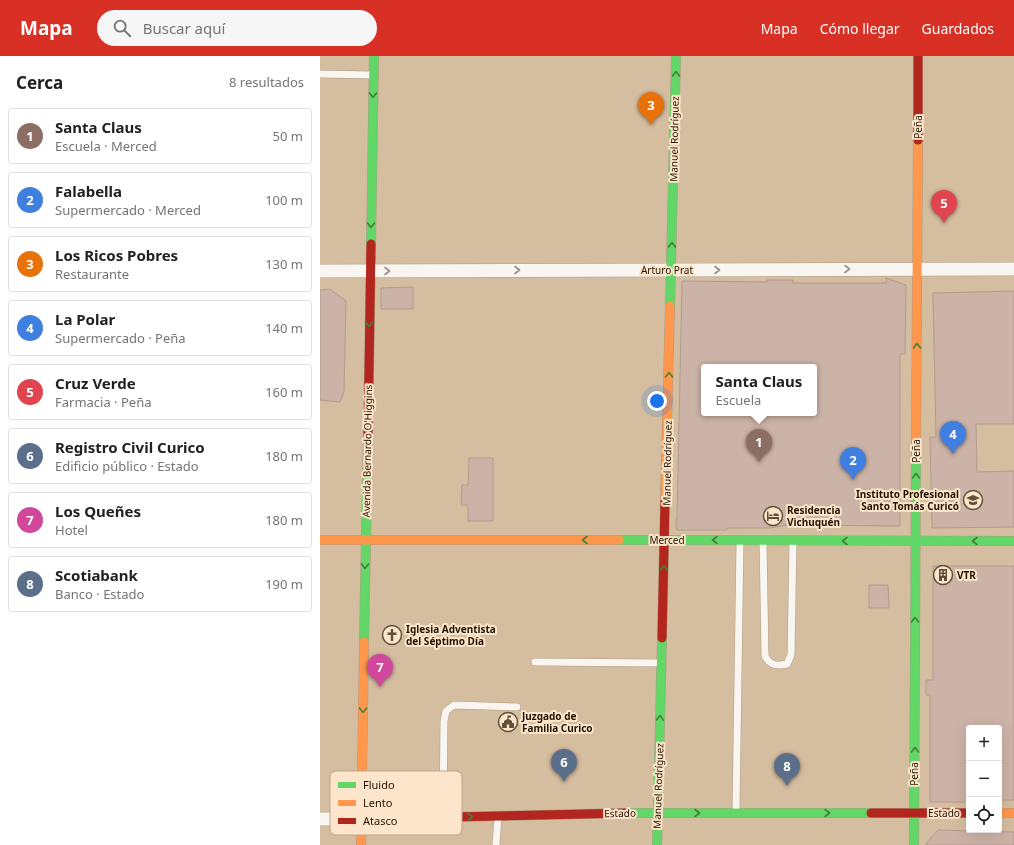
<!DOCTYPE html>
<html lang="es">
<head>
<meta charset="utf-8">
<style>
  :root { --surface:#fff; --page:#f6f6f6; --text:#202124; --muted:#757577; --line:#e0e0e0; --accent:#d93025 }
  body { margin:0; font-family:"Noto Sans",sans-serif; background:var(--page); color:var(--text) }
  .controls { position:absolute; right:12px; bottom:12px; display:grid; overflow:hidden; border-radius:4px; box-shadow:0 4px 16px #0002 }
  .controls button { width:36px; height:36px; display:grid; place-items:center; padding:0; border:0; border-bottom:1px solid var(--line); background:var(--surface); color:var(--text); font:20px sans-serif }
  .you { position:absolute; left:337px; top:345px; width:14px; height:14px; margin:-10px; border:3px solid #fff; border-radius:50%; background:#1a73e8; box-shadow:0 0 0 6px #1a73e833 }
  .badge { display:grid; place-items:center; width:26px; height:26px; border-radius:50%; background:var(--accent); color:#fff; font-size:13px; font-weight:700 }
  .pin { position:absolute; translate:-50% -33px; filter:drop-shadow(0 1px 2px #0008) }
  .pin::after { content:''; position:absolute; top:21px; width:14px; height:12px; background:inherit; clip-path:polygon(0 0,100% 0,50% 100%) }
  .popup { position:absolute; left:381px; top:308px; width:116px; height:52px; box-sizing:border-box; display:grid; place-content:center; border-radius:4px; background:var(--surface); filter:drop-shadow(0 1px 3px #0005); font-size:13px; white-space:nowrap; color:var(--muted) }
  .popup b { font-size:15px; color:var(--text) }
  .popup::after { content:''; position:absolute; left:50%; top:100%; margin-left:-8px; border:8px solid transparent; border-top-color:var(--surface) }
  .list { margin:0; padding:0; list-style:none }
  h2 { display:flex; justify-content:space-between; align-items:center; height:52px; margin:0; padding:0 16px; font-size:17px }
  h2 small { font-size:13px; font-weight:400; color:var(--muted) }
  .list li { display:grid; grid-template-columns:26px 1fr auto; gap:12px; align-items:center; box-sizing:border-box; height:56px; margin:0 8px 8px; padding:0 8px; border:1px solid var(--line); border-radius:4px }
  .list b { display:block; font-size:15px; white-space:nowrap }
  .list p { margin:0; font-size:13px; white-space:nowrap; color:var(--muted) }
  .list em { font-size:13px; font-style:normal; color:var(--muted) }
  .icon { flex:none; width:22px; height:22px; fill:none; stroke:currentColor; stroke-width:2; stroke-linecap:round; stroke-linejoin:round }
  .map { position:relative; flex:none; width:694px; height:789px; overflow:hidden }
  header { display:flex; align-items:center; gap:24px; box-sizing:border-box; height:56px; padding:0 20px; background:var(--accent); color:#fff }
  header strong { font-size:19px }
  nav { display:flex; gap:22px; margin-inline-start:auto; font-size:14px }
  .search { width:280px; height:36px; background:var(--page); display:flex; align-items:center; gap:10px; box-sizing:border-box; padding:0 14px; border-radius:22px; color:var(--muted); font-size:15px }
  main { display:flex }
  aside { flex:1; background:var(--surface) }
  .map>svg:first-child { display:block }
  .building { fill:#ccb3a7; stroke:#b29a8e; fill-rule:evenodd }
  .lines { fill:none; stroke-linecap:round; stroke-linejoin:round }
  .lane-casing { stroke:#af9c85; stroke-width:8 }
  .street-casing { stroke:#af9c85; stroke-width:14 }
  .fast-casing { stroke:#af9c85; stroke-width:10 }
  .slow-casing { stroke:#af9c85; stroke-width:10 }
  .jam-casing { stroke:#af9c85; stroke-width:10 }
  .lane { stroke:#f9f5f1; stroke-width:7 }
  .street { stroke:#f9f5f1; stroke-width:13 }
  .fast { stroke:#63d668; stroke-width:9 }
  .slow { stroke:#ff974d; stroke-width:9 }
  .jam { stroke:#b3261e; stroke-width:9 }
  .oneway { stroke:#467f39 }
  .oneway2 { stroke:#999085 }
  .labels { text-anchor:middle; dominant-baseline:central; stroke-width:4; stroke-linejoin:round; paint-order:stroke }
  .street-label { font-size:10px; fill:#231400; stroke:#fce5ca }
  .poi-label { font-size:10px; font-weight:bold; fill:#231400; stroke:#fce5ca; text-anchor:start }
  .key { fill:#fce5ca; stroke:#bba68d; stroke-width:1 }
  .key-label { font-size:11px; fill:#231400 }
</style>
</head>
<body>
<header>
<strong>Mapa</strong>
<div class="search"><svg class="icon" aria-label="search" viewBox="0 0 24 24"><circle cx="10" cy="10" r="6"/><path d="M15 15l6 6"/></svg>Buscar aquí</div>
<nav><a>Mapa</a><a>Cómo llegar</a><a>Guardados</a></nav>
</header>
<main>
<aside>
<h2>Cerca<small>8 resultados</small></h2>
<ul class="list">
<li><span class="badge" style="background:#8d6e63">1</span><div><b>Santa Claus</b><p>Escuela · Merced</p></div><em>50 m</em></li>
<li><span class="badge" style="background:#3f7fe0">2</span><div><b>Falabella</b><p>Supermercado · Merced</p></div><em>100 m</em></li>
<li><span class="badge" style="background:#e8710a">3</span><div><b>Los Ricos Pobres</b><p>Restaurante</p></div><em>130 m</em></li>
<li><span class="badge" style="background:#3f7fe0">4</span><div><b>La Polar</b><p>Supermercado · Peña</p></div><em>140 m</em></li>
<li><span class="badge" style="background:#e0444e">5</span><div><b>Cruz Verde</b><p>Farmacia · Peña</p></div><em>160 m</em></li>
<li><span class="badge" style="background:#5c6f8a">6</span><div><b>Registro Civil Curico</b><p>Edificio público · Estado</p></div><em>180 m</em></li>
<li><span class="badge" style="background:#d1479c">7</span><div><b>Los Queñes</b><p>Hotel</p></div><em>180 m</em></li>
<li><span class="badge" style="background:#5c6f8a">8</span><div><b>Scotiabank</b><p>Banco · Estado</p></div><em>190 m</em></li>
</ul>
</aside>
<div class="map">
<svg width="694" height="789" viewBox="0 0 694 789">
  <rect width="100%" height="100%" fill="#d5bd9f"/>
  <!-- building -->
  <g class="building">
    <path d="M566 222 586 229 585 298H580V470L467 469 450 472H407V474H357L356 469V463H357L362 225 447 226V224H473V227H566ZM384 311H494V357H384Z"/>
    <path d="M93 231V253H61V232Z"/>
    <path d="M10 233 26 245 24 336 20 346 0 344V234Z"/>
    <path d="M694 235V368H656L657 416 694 415V471L612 472 610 381H616L613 237Z"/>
    <path d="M149 402H173V465H148V449H141L142 429H148Z"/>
    <path d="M613 510H694V744H679V672H649V746H610V639H606V624H613Z"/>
    <path d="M549 529H568L569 552H549Z"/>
    <path d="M618 774 694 776V789H605Z"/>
  </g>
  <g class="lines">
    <!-- lane casing -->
    <g class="lane-casing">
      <g id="lane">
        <path d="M0 18 53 19"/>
        <path d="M443 485 445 600C450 610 457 610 467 608L471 599 473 485"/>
        <path d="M215 606 341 607"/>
        <path d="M416 756 420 485"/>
        <path d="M123 761 124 665 126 655 134 649 197 651"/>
        <path d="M176 789 178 760"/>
      </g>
    </g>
    <!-- street casing -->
    <g class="street-casing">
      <g id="street">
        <path d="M0 215 694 213"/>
        <path d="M0 763H41"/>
      </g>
    </g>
    <!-- fast casing -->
    <g class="fast-casing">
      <g id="fast">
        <path d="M51 188 54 0"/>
        <path d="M350 250 356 0"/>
        <path d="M299 484 694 485"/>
        <path d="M44 586 48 379"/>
        <path d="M308 757H551"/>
        <path d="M337 789 342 582"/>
        <path d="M594 789 596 387"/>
      </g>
    </g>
    <!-- slow casing -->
    <g class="slow-casing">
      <g id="slow">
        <path d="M596 387 598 84"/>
        <path d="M345 446 350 250"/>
        <path d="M0 484H299"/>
        <path d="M679 757H694"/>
        <path d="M41 789 44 586"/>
      </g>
    </g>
    <!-- jam casing -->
    <g class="jam-casing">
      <g id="jam">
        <path d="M598 84V0"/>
        <path d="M48 379 51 188"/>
        <path d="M342 582 345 446"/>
        <path d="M551 757H649"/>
        <path d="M41 763 308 757"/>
      </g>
    </g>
    <!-- lane -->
    <use href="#lane" class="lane"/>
    <!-- street -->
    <use href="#street" class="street"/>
    <!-- fast -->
    <use href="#fast" class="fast"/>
    <!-- slow -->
    <use href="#slow" class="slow"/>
    <!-- jam -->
    <use href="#jam" class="jam"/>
  </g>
  <!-- one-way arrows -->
  <defs><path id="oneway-chevron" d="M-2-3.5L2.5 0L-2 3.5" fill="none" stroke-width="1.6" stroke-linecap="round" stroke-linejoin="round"/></defs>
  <g class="oneway">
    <use href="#oneway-chevron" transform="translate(356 18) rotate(-89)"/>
    <use href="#oneway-chevron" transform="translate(53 39) rotate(91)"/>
    <use href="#oneway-chevron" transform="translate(51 169) rotate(91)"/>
    <use href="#oneway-chevron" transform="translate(352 189) rotate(-89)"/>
    <use href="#oneway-chevron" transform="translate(49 268) rotate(91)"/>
    <use href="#oneway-chevron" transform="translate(597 290) rotate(-90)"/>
    <use href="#oneway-chevron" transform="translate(349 319) rotate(-89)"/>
    <use href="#oneway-chevron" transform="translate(596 420) rotate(-90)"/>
    <use href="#oneway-chevron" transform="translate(265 484) rotate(-180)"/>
    <use href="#oneway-chevron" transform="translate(395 484) rotate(-180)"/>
    <use href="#oneway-chevron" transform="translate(525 485) rotate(-180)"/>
    <use href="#oneway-chevron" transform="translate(655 485) rotate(-180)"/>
    <use href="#oneway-chevron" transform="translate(45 510) rotate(91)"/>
    <use href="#oneway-chevron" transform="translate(344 512) rotate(-89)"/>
    <use href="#oneway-chevron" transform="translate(595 564) rotate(-90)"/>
    <use href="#oneway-chevron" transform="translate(43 654) rotate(91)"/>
    <use href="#oneway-chevron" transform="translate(340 662) rotate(-88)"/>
    <use href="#oneway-chevron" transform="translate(595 694) rotate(-90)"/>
    <use href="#oneway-chevron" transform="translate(377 757)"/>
    <use href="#oneway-chevron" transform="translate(507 757)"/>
    <use href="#oneway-chevron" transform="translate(150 761) rotate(-1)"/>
  </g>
  <g class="oneway2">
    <use href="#oneway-chevron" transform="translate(527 213)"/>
    <use href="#oneway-chevron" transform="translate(197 214)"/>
    <use href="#oneway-chevron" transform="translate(397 214)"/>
    <use href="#oneway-chevron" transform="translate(67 215)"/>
  </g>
  <!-- icons -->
  <defs>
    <g id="university-ring" transform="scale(1)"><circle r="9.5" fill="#fce5ca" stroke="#614f38" stroke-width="1.5"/><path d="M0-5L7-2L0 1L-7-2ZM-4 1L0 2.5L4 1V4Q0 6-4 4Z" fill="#614f38"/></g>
    <g id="hotel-ring" transform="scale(1)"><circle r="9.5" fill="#fce5ca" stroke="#614f38" stroke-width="1.5"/><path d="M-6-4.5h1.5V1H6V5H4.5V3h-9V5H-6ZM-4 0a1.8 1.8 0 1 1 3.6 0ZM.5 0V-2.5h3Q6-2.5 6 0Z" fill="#614f38"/></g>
    <g id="building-ring" transform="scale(1)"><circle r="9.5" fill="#fce5ca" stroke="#614f38" stroke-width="1.5"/><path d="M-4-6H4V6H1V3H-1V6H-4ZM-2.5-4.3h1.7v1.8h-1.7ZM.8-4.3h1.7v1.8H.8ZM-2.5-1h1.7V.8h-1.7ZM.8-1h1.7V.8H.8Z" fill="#614f38"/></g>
    <g id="church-ring" transform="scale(1)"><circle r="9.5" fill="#fce5ca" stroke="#614f38" stroke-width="1.5"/><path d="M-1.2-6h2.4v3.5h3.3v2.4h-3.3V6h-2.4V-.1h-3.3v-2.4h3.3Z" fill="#614f38"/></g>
    <g id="civic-ring" transform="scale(1)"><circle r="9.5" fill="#fce5ca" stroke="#614f38" stroke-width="1.5"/><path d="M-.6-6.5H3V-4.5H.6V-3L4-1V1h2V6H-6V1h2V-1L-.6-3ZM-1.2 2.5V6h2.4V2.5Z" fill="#614f38"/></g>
  </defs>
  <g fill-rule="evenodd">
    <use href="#university-ring" x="653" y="444"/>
    <use href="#hotel-ring" x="453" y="460"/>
    <use href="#building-ring" x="623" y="519"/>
    <use href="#church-ring" x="72" y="579"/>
    <use href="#civic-ring" x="188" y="666"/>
  </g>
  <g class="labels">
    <!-- street labels -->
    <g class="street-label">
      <text transform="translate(598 71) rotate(-90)">Peña</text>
      <text transform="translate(354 83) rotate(-89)">Manuel Rodríguez</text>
      <text x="347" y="214">Arturo Prat</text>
      <text transform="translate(47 395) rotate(-89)">Avenida Bernardo O'Higgins</text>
      <text transform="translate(596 395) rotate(-90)">Peña</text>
      <text transform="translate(347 407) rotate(-89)">Manuel Rodríguez</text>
      <text x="347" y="484">Merced</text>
      <text transform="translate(594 718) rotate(-90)">Peña</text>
      <text transform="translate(338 730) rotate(-88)">Manuel Rodríguez</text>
      <text transform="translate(300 757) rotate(-1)">Estado</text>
      <text x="624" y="757">Estado</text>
    </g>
    <!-- poi labels -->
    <g class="poi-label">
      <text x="639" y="438" text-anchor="end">Instituto Profesional<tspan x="639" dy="12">Santo Tomás Curicó</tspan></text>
      <text x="467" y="454">Residencia<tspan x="467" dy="12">Vichuquén</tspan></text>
      <text x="637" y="519">VTR</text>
      <text x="86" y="573">Iglesia Adventista<tspan x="86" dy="12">del Séptimo Día</tspan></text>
      <text x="202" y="660">Juzgado de<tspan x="202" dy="12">Familia Curico</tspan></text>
    </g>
  </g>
  <!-- legend -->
  <rect x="10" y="715" width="132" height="64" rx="6" class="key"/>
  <rect x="18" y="726" width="18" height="6" fill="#63d668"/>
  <rect x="18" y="744" width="18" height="6" fill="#ff974d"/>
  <rect x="18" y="762" width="18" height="6" fill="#b3261e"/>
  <g class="key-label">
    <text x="43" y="733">Fluido</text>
    <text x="43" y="751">Lento</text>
    <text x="43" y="769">Atasco</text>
  </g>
</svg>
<div class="controls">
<button>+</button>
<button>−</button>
<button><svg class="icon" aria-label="locate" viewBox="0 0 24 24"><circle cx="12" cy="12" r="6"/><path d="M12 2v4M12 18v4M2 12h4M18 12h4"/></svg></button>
</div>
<div class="you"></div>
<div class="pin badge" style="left:439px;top:406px;background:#8d6e63">1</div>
<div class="popup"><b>Santa Claus</b>Escuela</div>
<div class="pin badge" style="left:533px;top:424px;background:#3f7fe0">2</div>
<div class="pin badge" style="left:331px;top:69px;background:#e8710a">3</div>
<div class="pin badge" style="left:633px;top:398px;background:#3f7fe0">4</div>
<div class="pin badge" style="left:624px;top:167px;background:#e0444e">5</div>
<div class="pin badge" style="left:244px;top:726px;background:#5c6f8a">6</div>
<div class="pin badge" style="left:60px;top:631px;background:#d1479c">7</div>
<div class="pin badge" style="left:467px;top:730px;background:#5c6f8a">8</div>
</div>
</main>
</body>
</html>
